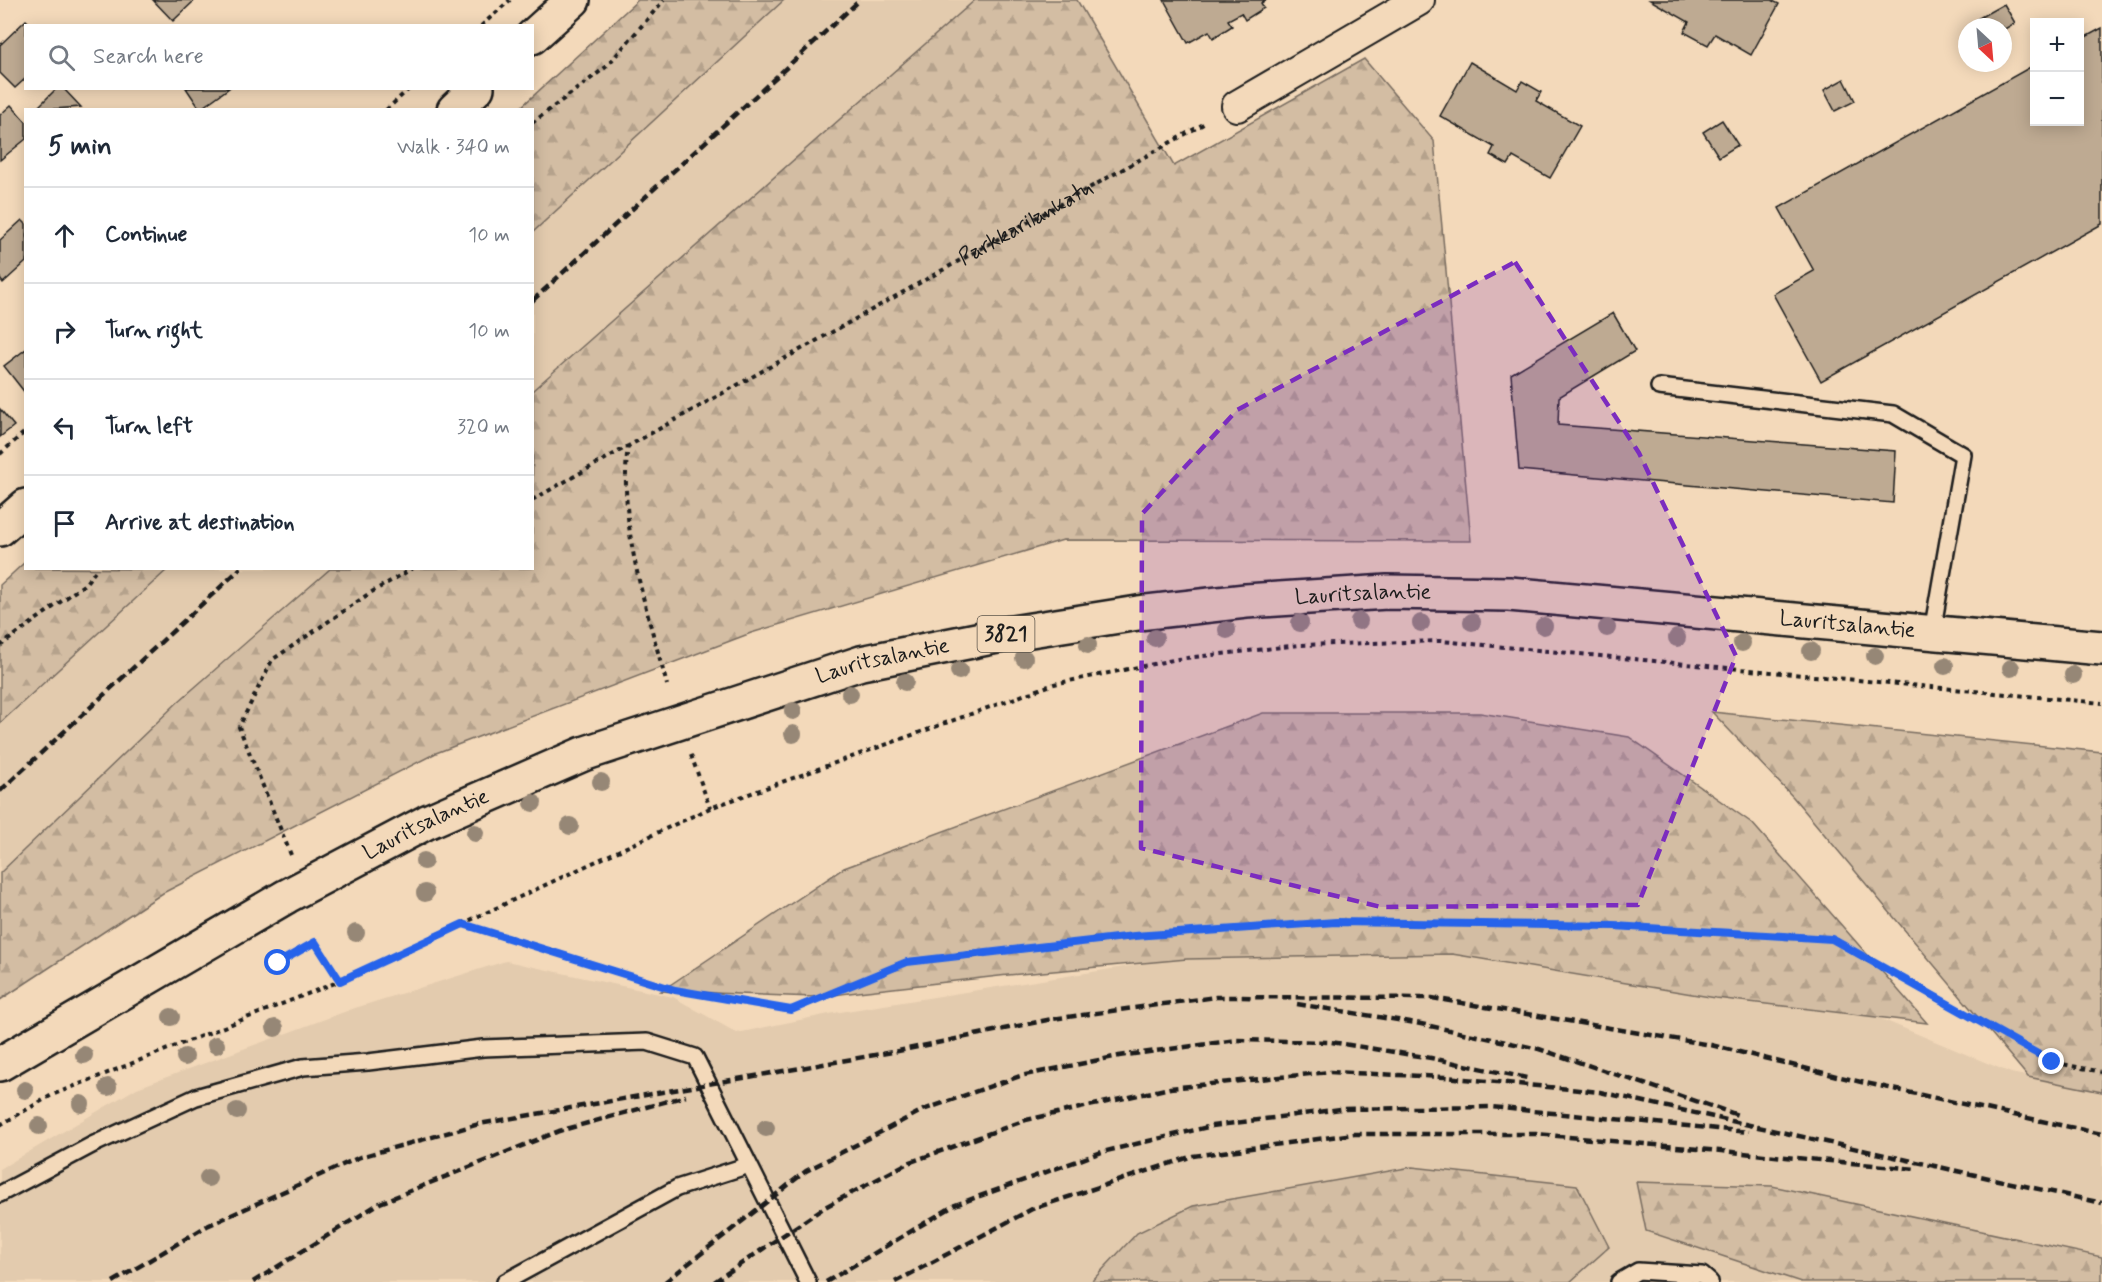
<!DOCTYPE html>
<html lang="en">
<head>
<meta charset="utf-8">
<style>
  :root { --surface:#fff; --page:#f6f6f7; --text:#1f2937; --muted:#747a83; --line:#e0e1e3 }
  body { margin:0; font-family:Mynerve,sans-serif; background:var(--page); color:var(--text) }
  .controls { position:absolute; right:18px; top:18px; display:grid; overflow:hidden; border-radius:0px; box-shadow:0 3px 15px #0003 }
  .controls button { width:54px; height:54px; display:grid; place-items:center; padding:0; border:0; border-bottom:2px solid var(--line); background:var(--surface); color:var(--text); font:30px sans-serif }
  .compass { position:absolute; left:1958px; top:18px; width:54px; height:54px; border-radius:50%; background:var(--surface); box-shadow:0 3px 15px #0003; rotate:154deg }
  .stop { position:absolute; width:18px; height:18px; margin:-14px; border:4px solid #2563eb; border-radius:50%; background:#fff }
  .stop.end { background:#2563eb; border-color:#fff; box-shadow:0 2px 6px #0008 }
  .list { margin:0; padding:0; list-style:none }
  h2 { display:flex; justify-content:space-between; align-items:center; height:78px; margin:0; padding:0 24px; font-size:26px }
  h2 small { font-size:20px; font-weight:400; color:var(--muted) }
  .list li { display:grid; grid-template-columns:39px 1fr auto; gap:18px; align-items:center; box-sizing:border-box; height:96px; padding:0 24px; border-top:2px solid var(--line) }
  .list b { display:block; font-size:22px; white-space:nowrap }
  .list em { font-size:20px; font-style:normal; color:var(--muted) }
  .icon { flex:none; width:33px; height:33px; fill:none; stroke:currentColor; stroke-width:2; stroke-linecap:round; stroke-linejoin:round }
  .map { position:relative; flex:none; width:2102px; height:1282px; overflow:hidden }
  .search { position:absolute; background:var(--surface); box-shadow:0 3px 15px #0003; left:24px; top:24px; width:510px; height:66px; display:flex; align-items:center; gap:15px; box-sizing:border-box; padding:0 21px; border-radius:0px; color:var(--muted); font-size:22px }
  .panel { position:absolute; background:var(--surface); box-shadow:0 3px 15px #0003; left:24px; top:108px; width:510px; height:462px; border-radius:0px }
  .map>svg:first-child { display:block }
  .built { fill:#e3cbae }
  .forest { fill:url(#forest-firs); stroke:#786c60; stroke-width:1.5 }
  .building { fill:#beaa92; stroke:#1c1c1c; stroke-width:1.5 }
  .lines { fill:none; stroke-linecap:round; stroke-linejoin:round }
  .lane-casing { stroke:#1c1c1c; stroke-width:20 }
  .street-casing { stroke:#1c1c1c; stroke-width:34 }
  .secondary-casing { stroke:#1c1c1c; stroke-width:38 }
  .primary-casing { stroke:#1c1c1c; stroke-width:38 }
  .path { stroke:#1c1c1c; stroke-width:4; stroke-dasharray:4.5 4.5; stroke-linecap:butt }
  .lane { stroke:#f3d9ba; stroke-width:15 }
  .street { stroke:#f3d9ba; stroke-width:30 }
  .secondary { stroke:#f3d9ba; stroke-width:33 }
  .primary { stroke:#f3d9ba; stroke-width:33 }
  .rail { stroke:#1c1c1c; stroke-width:4.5; stroke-dasharray:9 4.5; stroke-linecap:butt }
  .tree { fill:#968776 }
  .route { stroke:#2563eb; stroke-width:8 }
  .marked { fill:#7b2cbf; fill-opacity:0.2; stroke:#7b2cbf; stroke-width:4.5; stroke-dasharray:12 8; stroke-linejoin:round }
  .labels { text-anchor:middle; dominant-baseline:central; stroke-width:6; stroke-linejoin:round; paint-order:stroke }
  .shield { fill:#f3d9ba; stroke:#5c554b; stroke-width:1.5 }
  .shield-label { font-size:21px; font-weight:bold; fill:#1c1c1c }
  .street-label { font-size:22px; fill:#1c1c1c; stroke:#f3d9ba }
</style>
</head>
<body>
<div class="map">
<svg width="2102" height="1282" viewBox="0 0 2102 1282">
  <defs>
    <pattern id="forest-firs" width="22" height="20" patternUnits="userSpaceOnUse" patternTransform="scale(1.5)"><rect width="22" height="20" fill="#d3bda3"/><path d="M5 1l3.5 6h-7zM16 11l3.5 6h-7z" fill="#b5a28c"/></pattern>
  </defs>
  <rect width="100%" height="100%" fill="#f3d9ba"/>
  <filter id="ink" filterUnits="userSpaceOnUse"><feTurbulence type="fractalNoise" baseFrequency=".0167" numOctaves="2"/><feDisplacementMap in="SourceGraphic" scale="12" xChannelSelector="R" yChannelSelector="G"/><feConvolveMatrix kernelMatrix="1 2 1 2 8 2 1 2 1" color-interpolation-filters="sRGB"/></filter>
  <g filter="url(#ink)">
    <!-- built -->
    <g class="built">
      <path d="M784 0H975L533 390V232Z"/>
      <path d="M168 569H330L178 702 0 873V723Z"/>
      <path d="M1337 933 1771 973 2011 1073 2102 1091V1282H0V1169L137 1088 355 1008 506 961 673 997 737 1033 834 1013Z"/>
    </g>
    <!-- forest -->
    <g class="forest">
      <path d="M638 0H784L533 232 532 110 519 109Z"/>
      <path d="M975 0H1077L1174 166 1364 59 1434 141 1471 541 1063 540 751 633 436 753 163 893 0 1000V873L178 702 330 569 532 568 533 390Z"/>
      <path d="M25 562 26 568 168 569 0 723V585Z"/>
      <path d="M1712 712 2102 752V1092L2028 1077 1793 797Z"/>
      <path d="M1263 713H1480L1629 737 1752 823 1927 1023 1716 998 1452 954 1187 959 1008 975 814 997 661 991 844 868Z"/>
      <path d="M1412 1167 1577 1185 1609 1247 1570 1282H1091L1137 1233 1193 1206Z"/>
      <path d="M1636 1182 1772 1186 2102 1257V1282H1801L1646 1231Z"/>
    </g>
    <!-- building -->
    <g class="building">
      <path d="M153 0H195L173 21Z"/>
      <path d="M1164 0H1266L1261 3 1264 8 1245 20 1241 13 1228 20 1232 26 1213 38 1209 31 1188 43Z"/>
      <path d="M1650 0H1771L1779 4 1751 55 1715 34 1708 45 1684 32 1689 22Z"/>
      <path d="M2004 4 2015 23 2003 30V27H1982L1977 19Z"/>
      <path d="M26 20 32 26H26V78L15 88 0 73V45Z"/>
      <path d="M2102 28V224L1821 381 1773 294 1814 271 1779 208 2034 65V122H2080V40Z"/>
      <path d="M1470 62 1517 90 1522 81 1541 92 1536 101 1580 126 1550 178 1513 157 1508 165 1490 155 1494 147 1440 116Z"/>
      <path d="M1844 79 1855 101 1835 111 1824 90Z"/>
      <path d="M57 88H63L81 107 40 110 38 107Z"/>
      <path d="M186 88H229L200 109Z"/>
      <path d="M11 105 26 122V139L0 160V115Z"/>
      <path d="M1722 120 1738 145 1719 157 1703 132Z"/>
      <path d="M22 220 26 224V262L3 283 0 279V240Z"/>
      <path d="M1613 313 1635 351 1559 397 1558 425 1896 451 1893 503 1519 470 1511 374Z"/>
      <path d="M26 349V394L4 366Z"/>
      <path d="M0 409 14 426 0 437Z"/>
    </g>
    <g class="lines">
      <!-- lane casing -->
      <g class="lane-casing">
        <g id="lane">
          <path d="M1659 387 1893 414 1963 455 1932 632"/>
          <path d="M0 1194 92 1145 196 1097 303 1067 368 1062 483 1048 647 1042 695 1057 808 1282"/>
          <path d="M505 1282 677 1188 749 1165"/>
          <path d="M1619 1282 1638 1271 1702 1275 1710 1282"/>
        </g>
      </g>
      <!-- street casing -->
      <g class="street-casing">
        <path id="street" d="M1237 106 1419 0"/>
      </g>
      <!-- secondary casing -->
      <g class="secondary-casing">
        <g id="secondary">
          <path d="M532 37 573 0"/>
          <path d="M454 110 477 88"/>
          <path d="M0 529 26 506"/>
        </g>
      </g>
      <!-- primary casing -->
      <g class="primary-casing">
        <g id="primary">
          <path id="s2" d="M0 1064 287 896 427 822 583 754 861 663 1012 633 1138 613 1246 601 1387 592 1509 594 2102 648"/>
        </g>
      </g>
      <!-- path -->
      <g class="path">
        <path d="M481 26 510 0"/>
        <path d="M386 110 410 88"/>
        <path d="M532 123 606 67 664 0"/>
        <path d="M628 445C618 527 646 606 667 685"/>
        <path d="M0 454 26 431"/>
        <path id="s1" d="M532 500 1207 122"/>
        <path d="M0 646 85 584 98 568"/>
        <path d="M691 755 710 808"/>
        <path d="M291 855 239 727 272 660 370 593 413 568"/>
        <path d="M464 924 675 990 791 1010 907 962 1134 936 1336 922 1614 926 1832 939 2052 1062 2102 1072"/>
        <path d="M278 963 315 942 340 981"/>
        <path d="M0 1125 52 1095 340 981 710 808 1054 684 1178 659 1300 645 1441 641 2102 703"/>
      </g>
      <!-- lane -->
      <use href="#lane" class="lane"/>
      <!-- street -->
      <use href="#street" class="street"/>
      <!-- secondary -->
      <use href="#secondary" class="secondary"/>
      <!-- primary -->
      <use href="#primary" class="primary"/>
      <!-- rail -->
      <g class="rail">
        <path d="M532 301 860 0"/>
        <path d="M0 791 241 568"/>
        <path d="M1297 1004 1416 1023 1539 1049 1738 1115"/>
        <path d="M113 1282 207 1226 360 1157 479 1124 898 1051 1052 1019 1216 997 1432 998 1711 1045 1861 1082 2102 1134"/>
        <path d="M253 1282 380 1203 559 1131 686 1096"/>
        <path d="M665 1282 806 1171 923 1110 1020 1076 1119 1056 1237 1040 1331 1042 1431 1058 1527 1078"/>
        <path d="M714 1282 825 1207 908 1163 1026 1120 1170 1088 1330 1072 1445 1077 1600 1092 2102 1203"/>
        <path d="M826 1282 955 1205 1102 1152 1212 1126 1341 1109 1491 1107 1749 1132"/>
        <path d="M895 1282 1032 1209 1193 1156 1354 1134H1536L1916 1169"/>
      </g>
    </g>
    <!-- trees -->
    <g class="tree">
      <circle cx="1359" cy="621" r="9"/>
      <circle cx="1472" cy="622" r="9"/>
      <circle cx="1300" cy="623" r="9"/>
      <circle cx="1421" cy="623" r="9"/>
      <circle cx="1544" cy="626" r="9"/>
      <circle cx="1607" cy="628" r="9"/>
      <circle cx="1227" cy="630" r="9"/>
      <circle cx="1155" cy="638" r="9"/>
      <circle cx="1677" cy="638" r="9"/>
      <circle cx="1742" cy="643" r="9"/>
      <circle cx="1088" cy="645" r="9"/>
      <circle cx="1811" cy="651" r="9"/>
      <circle cx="1875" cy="656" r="9"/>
      <circle cx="1024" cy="658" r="9"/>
      <circle cx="1945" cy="666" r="9"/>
      <circle cx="2011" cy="668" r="9"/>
      <circle cx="959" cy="671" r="9"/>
      <circle cx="2073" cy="675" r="9"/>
      <circle cx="905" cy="682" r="9"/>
      <circle cx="850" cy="694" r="9"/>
      <circle cx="793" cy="711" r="9"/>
      <circle cx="793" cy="734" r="9"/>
      <circle cx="601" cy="782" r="9"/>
      <circle cx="533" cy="803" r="9"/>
      <circle cx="570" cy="826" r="9"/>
      <circle cx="475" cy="833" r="9"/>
      <circle cx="424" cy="861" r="9"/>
      <circle cx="425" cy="893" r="9"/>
      <circle cx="356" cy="933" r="9"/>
      <circle cx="171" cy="1017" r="9"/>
      <circle cx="275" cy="1028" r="9"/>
      <circle cx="216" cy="1045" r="9"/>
      <circle cx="84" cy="1055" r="9"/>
      <circle cx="185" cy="1057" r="9"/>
      <circle cx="108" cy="1087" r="9"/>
      <circle cx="25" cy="1090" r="9"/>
      <circle cx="81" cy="1104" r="9"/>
      <circle cx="237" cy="1111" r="9"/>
      <circle cx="39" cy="1126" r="9"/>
      <circle cx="766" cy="1128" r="9"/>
      <circle cx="208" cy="1178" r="9"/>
    </g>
  </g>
  <g class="lines" filter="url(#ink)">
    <!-- route -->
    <path class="route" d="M278 963 315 942 340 981 463 924 675 990 791 1010 907 962 1134 936 1336 922 1614 926 1832 939 2052 1062"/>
  </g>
  <!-- marked area -->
  <path class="marked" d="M1515 262 1639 453 1736 656 1638 905 1381 907 1141 848 1142 514 1237 410Z"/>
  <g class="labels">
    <!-- shield labels -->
    <rect class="shield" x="977.5" y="616" width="57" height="36" rx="4.5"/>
    <g class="shield-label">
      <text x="1006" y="634">3821</text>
    </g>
    <!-- street labels -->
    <g class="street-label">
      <text stroke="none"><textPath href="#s1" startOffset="566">Parkkarilankatu</textPath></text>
      <text stroke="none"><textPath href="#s2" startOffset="1461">Lauritsalantie</textPath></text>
      <text stroke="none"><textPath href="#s2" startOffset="1947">Lauritsalantie</textPath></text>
      <text stroke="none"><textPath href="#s2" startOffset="975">Lauritsalantie</textPath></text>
      <text stroke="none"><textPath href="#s2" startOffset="489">Lauritsalantie</textPath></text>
    </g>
  </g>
</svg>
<div class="controls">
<button>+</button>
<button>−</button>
</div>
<svg class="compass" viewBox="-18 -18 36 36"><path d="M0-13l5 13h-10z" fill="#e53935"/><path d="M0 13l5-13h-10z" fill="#747a83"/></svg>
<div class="stop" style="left:278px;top:963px"></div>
<div class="stop end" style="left:2052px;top:1062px"></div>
<div class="search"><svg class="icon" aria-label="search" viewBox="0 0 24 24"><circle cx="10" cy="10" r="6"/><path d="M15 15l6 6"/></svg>Search here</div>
<section class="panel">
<h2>5 min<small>Walk · 340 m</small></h2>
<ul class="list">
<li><svg class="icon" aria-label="ahead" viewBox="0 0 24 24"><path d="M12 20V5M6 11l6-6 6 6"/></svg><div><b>Continue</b></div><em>10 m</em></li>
<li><svg class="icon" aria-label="right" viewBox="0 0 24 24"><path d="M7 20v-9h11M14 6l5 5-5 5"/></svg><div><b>Turn right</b></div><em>10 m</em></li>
<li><svg class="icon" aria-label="left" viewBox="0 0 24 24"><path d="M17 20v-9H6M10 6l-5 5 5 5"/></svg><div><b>Turn left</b></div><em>320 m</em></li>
<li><svg class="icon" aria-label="arrive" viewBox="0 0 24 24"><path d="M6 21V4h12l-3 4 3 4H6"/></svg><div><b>Arrive at destination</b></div></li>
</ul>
</section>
</div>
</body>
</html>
